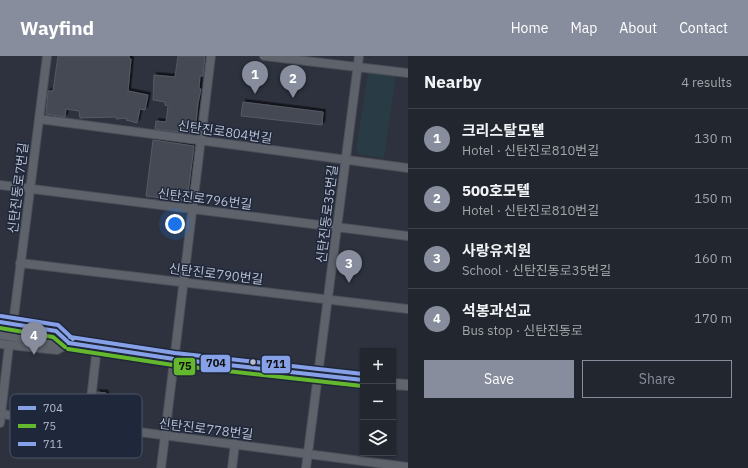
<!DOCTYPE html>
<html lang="en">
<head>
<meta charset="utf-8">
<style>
  :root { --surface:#22262e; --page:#2a2e36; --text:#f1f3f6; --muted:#a2a5aa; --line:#3f434a; --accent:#878d9c }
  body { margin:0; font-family:"IBM Plex Sans","Noto Sans KR",sans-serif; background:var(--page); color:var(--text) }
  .controls { position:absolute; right:12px; bottom:12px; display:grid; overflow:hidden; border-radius:0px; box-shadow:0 1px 3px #0004 }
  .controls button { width:36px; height:36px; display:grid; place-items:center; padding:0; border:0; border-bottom:1px solid var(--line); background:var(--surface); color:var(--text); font:20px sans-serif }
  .you { position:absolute; left:175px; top:168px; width:14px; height:14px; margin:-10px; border:3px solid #fff; border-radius:50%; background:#1a73e8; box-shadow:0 0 0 6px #1a73e833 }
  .badge { display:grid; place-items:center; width:26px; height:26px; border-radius:50%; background:var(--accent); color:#fff; font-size:13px; font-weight:700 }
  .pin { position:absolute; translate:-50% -33px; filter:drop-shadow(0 1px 2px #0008) }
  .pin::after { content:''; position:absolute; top:21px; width:14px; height:12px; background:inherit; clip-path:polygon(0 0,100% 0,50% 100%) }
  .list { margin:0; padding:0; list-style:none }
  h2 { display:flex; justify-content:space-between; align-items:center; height:52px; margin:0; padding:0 16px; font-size:17px }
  h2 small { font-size:13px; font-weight:400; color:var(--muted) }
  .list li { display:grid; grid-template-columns:26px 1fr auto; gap:12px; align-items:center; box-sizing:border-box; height:60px; padding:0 16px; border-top:1px solid var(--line) }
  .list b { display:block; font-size:15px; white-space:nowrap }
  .list p { margin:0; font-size:13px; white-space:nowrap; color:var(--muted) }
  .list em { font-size:13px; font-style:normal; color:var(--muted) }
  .actions { display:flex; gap:8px; padding:12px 16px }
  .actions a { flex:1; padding:9px 0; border:1px solid var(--accent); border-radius:0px; text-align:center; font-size:14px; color:var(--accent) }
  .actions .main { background:var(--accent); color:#fff }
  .icon { flex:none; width:22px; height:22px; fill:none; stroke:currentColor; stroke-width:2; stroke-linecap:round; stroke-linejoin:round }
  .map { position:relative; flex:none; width:408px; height:412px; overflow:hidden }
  header { display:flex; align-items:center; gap:24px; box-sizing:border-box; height:56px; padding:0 20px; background:var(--accent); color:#fff }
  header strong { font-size:19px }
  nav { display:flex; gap:22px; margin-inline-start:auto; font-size:14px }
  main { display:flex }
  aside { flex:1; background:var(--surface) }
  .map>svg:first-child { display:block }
  .green { fill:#293c45 }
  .building { fill:#454953; stroke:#555a65; filter:url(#shadow) }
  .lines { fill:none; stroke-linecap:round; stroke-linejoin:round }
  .minor-casing { stroke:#4a4e57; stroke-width:10 }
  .major-casing { stroke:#4b4f5a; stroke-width:12 }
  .minor { stroke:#5e626b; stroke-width:8 }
  .major { stroke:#60646d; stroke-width:10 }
  .bus-1-casing { stroke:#1f273a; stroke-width:7 }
  .bus-2-casing { stroke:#1f273a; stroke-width:7 }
  .bus-3-casing { stroke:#1f273a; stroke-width:7 }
  .bus-1 { stroke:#87a1e9; stroke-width:4 }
  .bus-2 { stroke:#64b82e; stroke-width:4 }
  .bus-3 { stroke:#87a1e9; stroke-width:4 }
  .bus-dot { fill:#b8bece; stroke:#1f273a; stroke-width:1.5 }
  .labels { text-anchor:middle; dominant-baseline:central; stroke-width:3; stroke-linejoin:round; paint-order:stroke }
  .street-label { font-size:13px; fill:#b8bece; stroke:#1f273a }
  .key { fill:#1f273a; stroke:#4d5466; stroke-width:1 }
  .key-label { font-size:11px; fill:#b8bece }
  .line-badge { stroke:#1f273a; stroke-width:1.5 }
  .pale-badge-label { font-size:11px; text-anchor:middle; font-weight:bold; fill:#111 }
</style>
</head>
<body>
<header>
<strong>Wayfind</strong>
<nav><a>Home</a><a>Map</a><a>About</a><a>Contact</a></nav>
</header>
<main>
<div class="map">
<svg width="408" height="412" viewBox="0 0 408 412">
  <defs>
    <filter id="shadow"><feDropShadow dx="2.5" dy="-2.5" stdDeviation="0" flood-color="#0009"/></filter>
  </defs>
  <rect width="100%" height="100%" fill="#2d323e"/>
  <!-- green -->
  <path class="green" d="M373 14 396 17 384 102 359 98 356 94 368 18Z"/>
  <!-- building -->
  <g class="building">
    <path d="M58 0H129V3H131L128 35 148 39 145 54 140 53 137 67 126 64 127 62 116 63V61L80 62 79 55 66 53 65 61 46 58 48 35H53Z"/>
    <path d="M178 0H205L203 20H200L199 32 201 33 198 47 195 78 155 73 156 65 166 66 168 50 165 49V46L153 44 154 19 175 21Z"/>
    <path d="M243 46 323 56 322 69 241 60Z"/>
    <path d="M153 84 194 90 187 145 146 140Z"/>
    <path d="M97 336 106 337 105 347 135 350 134 362 104 358 103 363 96 362 94 361Z"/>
  </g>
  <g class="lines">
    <!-- minor casing -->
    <g class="minor-casing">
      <g id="minor">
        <path d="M264 0 408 17"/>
        <path d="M39 63 408 112"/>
        <path d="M0 129 408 180"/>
        <path d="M20 207 408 253"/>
        <path d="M0 266 56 275 69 287 57 294 0 288"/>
        <path d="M13 268 47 0"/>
        <path d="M1 358 408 411"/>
        <path d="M0 367 9 289"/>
        <path d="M88 369 97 291"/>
        <path d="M161 412 211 0"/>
        <path d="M232 412 235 388"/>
        <path d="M306 412 359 0"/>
      </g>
    </g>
    <!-- major casing -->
    <g class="major-casing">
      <g id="major">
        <path d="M0 278 174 303 363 324"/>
        <path d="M393 328 408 329"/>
      </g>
    </g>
    <!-- minor -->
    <use href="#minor" class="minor"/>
    <!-- major -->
    <use href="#major" class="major"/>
    <!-- bus-1 casing -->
    <g class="bus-1-casing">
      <g id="bus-1">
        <path d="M0 266 56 275 69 287"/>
        <path d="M69 287 174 303 363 324"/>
      </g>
    </g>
    <!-- bus-2 casing -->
    <g class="bus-2-casing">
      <g id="bus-2">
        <path d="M0 272 53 281 65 291"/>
        <path d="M68 293 173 309 362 330"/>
      </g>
    </g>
    <!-- bus-3 casing -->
    <g class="bus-3-casing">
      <g id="bus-3">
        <path d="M1 260 58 269 73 283"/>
        <path d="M70 281 175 297 363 318"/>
      </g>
    </g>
    <!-- bus-1 -->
    <use href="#bus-1" class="bus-1"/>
    <!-- bus-2 -->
    <use href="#bus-2" class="bus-2"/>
    <!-- bus-3 -->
    <use href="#bus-3" class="bus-3"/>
  </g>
  <!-- markers -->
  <circle class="bus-dot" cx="253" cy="306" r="3.5"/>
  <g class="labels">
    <!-- street labels -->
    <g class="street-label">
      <text transform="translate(225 76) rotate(8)">신탄진로804번길</text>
      <text transform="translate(18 132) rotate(-83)">신탄진동로7번길</text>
      <text transform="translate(205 143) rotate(7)">신탄진로796번길</text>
      <text transform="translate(327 158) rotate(-83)">신탄진동로35번길</text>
      <text transform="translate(216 218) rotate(7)">신탄진로790번길</text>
      <text transform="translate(206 373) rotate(7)">신탄진로778번길</text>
    </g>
  </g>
  <!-- legend -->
  <rect x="10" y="338" width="132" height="64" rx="6" class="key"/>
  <rect x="18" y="350" width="18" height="4" fill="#87a1e9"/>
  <rect x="18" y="368" width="18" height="4" fill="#64b82e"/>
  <rect x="18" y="386" width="18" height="4" fill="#87a1e9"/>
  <g class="key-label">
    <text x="43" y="356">704</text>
    <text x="43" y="374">75</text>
    <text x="43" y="392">711</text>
  </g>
  <g class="line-badge">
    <rect x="200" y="298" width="31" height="19" rx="4" fill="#87a1e9"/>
    <rect x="261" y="299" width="30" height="19" rx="4" fill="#87a1e9"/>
    <rect x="173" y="301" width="23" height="19" rx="4" fill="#64b82e"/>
  </g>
  <g class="pale-badge-label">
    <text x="216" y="311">704</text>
    <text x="276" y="312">711</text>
    <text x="185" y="314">75</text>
  </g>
</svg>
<div class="controls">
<button>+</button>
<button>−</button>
<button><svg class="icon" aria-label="layers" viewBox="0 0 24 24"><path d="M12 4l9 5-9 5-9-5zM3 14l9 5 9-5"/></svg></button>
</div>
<div class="you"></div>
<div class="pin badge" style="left:255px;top:38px">1</div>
<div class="pin badge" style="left:293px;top:42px">2</div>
<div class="pin badge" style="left:349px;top:227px">3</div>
<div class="pin badge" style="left:34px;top:299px">4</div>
</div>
<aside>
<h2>Nearby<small>4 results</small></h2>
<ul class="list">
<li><span class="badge">1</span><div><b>크리스탈모텔</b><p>Hotel · 신탄진로810번길</p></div><em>130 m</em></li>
<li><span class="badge">2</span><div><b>500호모텔</b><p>Hotel · 신탄진로810번길</p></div><em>150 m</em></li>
<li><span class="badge">3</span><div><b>사랑유치원</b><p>School · 신탄진동로35번길</p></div><em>160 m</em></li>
<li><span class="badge">4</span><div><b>석봉과선교</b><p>Bus stop · 신탄진동로</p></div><em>170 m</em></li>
</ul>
<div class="actions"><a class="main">Save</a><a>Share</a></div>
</aside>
</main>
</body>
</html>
